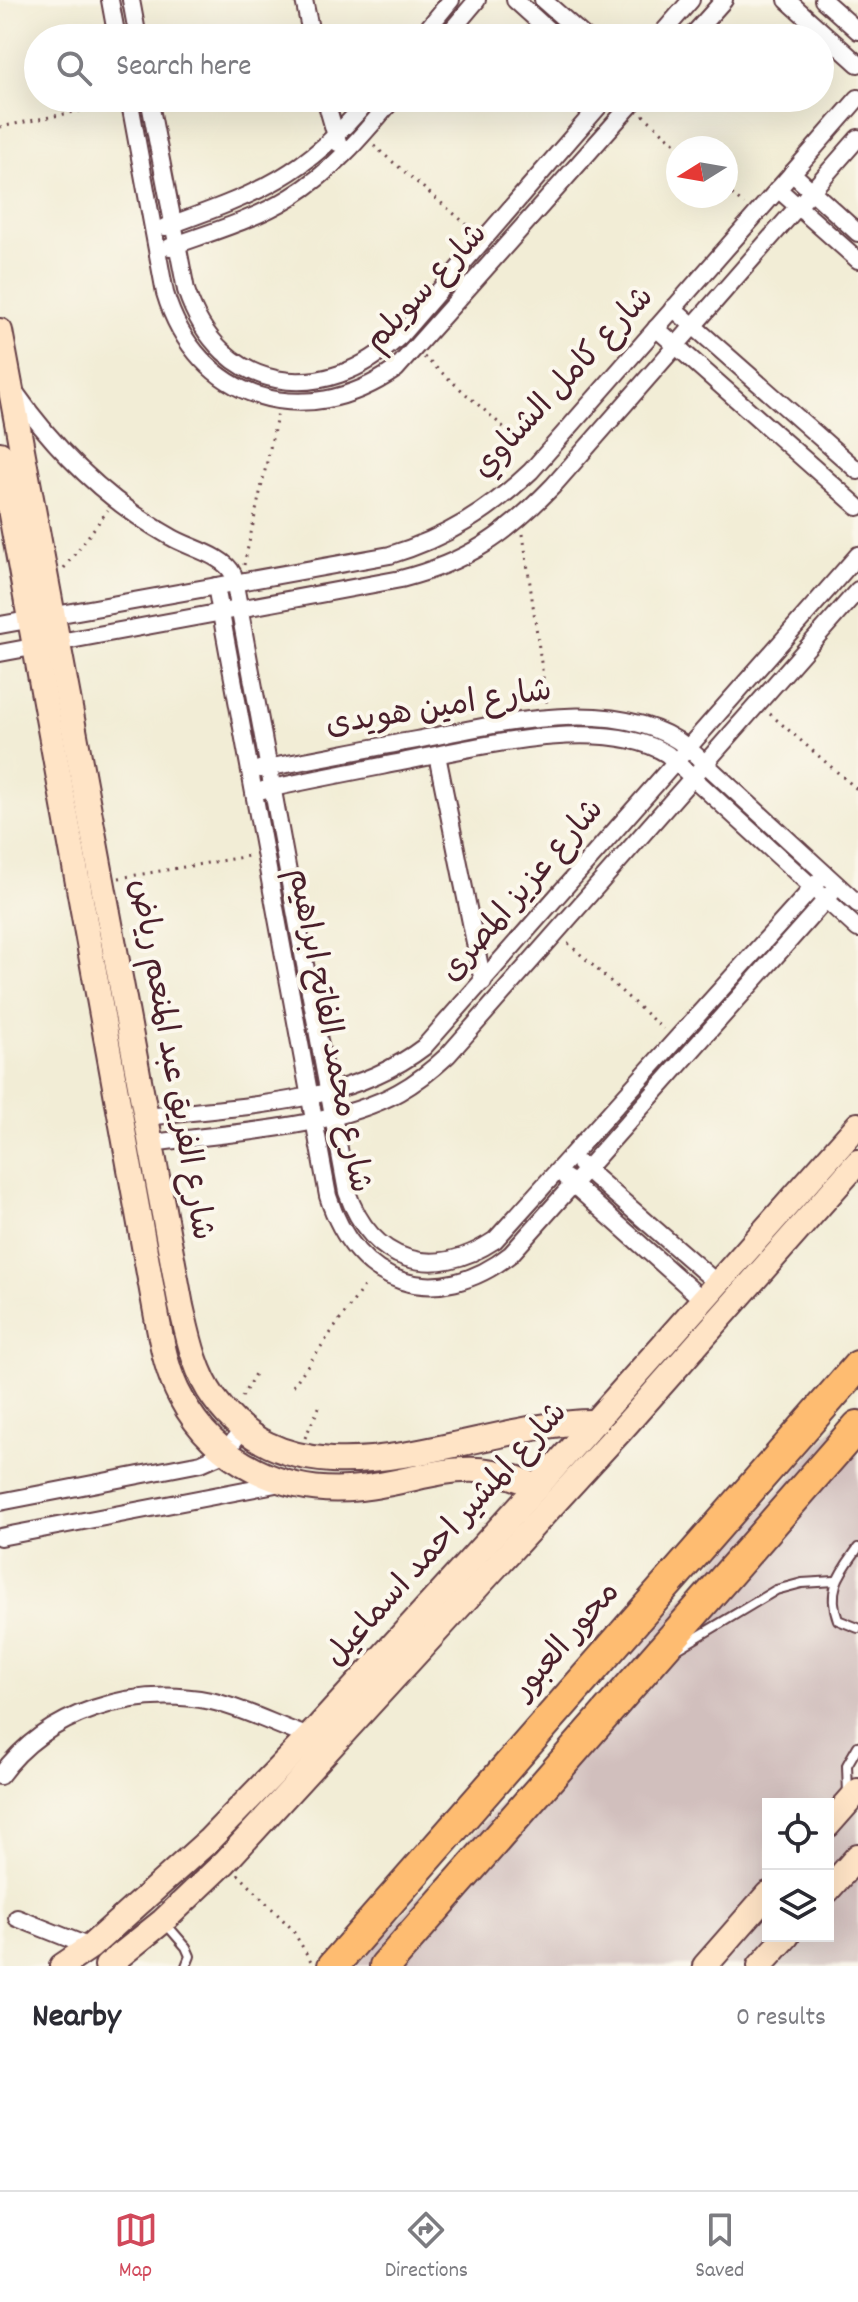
<!DOCTYPE html>
<html lang="en">
<head>
<meta charset="utf-8">
<style>
  :root { --surface:#fff; --page:#f7f7f7; --text:#2b2b33; --muted:#7c7c81; --line:#e1e1e2; --accent:#d1495b }
  body { margin:0; font-family:Dekko,"Playpen Sans Arabic",sans-serif; background:var(--page); color:var(--text) }
  .controls { position:absolute; right:24px; bottom:24px; display:grid; overflow:hidden; border-radius:0px; box-shadow:0 8px 32px #0002 }
  .controls button { width:72px; height:72px; display:grid; place-items:center; padding:0; border:0; border-bottom:2px solid var(--line); background:var(--surface); color:var(--text); font:40px sans-serif }
  .compass { position:absolute; left:666px; top:136px; width:72px; height:72px; border-radius:50%; background:var(--surface); box-shadow:0 8px 32px #0002; rotate:259deg }
  .list { margin:0; padding:0; list-style:none }
  h2 { display:flex; justify-content:space-between; align-items:center; height:104px; margin:0; padding:0 32px; font-size:34px }
  h2 small { font-size:26px; font-weight:400; color:var(--muted) }
  .icon { flex:none; width:44px; height:44px; fill:none; stroke:currentColor; stroke-width:2; stroke-linecap:round; stroke-linejoin:round }
  .map { position:relative; flex:none; width:858px; height:1966px; overflow:hidden }
  .search { position:absolute; background:var(--surface); box-shadow:0 8px 32px #0002; left:24px; right:24px; top:24px; height:88px; display:flex; align-items:center; gap:20px; box-sizing:border-box; padding:0 28px; border-radius:44px; color:var(--muted); font-size:30px }
  .sheet { height:224px; background:var(--surface) }
  nav { display:flex; justify-content:space-around; align-items:center; box-sizing:border-box; height:112px; border-top:2px solid var(--line); background:var(--surface); font-size:22px; color:var(--muted) }
  nav a { display:grid; justify-items:center; gap:4px }
  nav .on { color:var(--accent) }
  .map>svg:first-child { display:block }
  .industrial { fill:#d1bfbd; fill-rule:evenodd }
  .lines { fill:none; stroke-linecap:round; stroke-linejoin:round }
  .lane-casing { stroke:#633e45; stroke-width:12 }
  .street-casing { stroke:#633e45; stroke-width:20 }
  .secondary-casing { stroke:#633e45; stroke-width:28 }
  .highway-casing { stroke:#633e45; stroke-width:34 }
  .path { stroke:#633e45; stroke-width:3; stroke-dasharray:2 6; stroke-linecap:butt }
  .lane { stroke:#fff; stroke-width:8 }
  .street { stroke:#fff; stroke-width:16 }
  .secondary { stroke:#ffe4c6; stroke-width:24 }
  .highway { stroke:#febc71; stroke-width:30 }
  .labels { text-anchor:middle; dominant-baseline:central; stroke-width:8; stroke-linejoin:round; paint-order:stroke }
  .street-label { font-size:32px; fill:#4a1f2b; stroke:#fbf7ec }
</style>
</head>
<body>
<div class="map">
<svg width="858" height="1966" viewBox="0 0 858 1966">
  <rect width="100%" height="100%" fill="#fbf7ec"/>
  <filter id="ink" filterUnits="userSpaceOnUse"><feTurbulence type="fractalNoise" baseFrequency=".0125" numOctaves="2"/><feDisplacementMap in="SourceGraphic" scale="16" xChannelSelector="R" yChannelSelector="G"/><feConvolveMatrix kernelMatrix="1 2 1 2 8 2 1 2 1" color-interpolation-filters="sRGB"/></filter>
  <filter id="wash" filterUnits="userSpaceOnUse"><feTurbulence type="fractalNoise" baseFrequency=".006" numOctaves="4" result="noise"/><feDisplacementMap in="SourceGraphic" scale="32" xChannelSelector="R" yChannelSelector="G"/><feGaussianBlur stdDeviation="1.8" result="paint"/><feColorMatrix in="noise" values="0 0 0 0 0 0 0 0 0 0 0 0 0 0 0 0 0 1.4 0 .05"/><feComposite in="paint" operator="in"/></filter>
  <g filter="url(#wash)">
    <rect width="100%" height="100%" fill="#f2edd6"/>
    <!-- industrial -->
    <path class="industrial" d="M858 1400V1966H356L557 1740ZM768 1804H828V1936H768Z"/>
  </g>
  <g filter="url(#ink)">
    <g class="lines">
      <!-- lane casing -->
      <g class="lane-casing">
        <g id="lane">
          <path d="M858 1548C841 1572 826 1588 838 1620L858 1628"/>
          <path d="M679 1648 776 1590 802 1583 835 1581"/>
          <path d="M848 1794 847 1765 858 1746"/>
          <path d="M166 1924 186 1947 190 1956 186 1966"/>
        </g>
      </g>
      <!-- street casing -->
      <g class="street-casing">
        <g id="street">
          <path d="M110 0 117 38"/>
          <path d="M131 0 138 38"/>
          <path d="M304 0 312 38"/>
          <path d="M515 0 557 38"/>
          <path d="M543 0 586 38"/>
          <path d="M787 0 858 64"/>
          <path d="M823 0 858 31"/>
          <path d="M420 38 451 0"/>
          <path d="M445 38 477 0"/>
          <path d="M658 38 691 0"/>
          <path d="M690 38 724 0"/>
          <path d="M129 98 165 293C197 401 305 433 396 369L637 98"/>
          <path d="M149 98 186 290C220 395 325 408 400 336L606 98"/>
          <path d="M325 98 338 143"/>
          <path d="M792 173 858 233"/>
          <path d="M778 189 858 260"/>
          <path d="M165 227C259 193 304 177 370 98"/>
          <path d="M170 247C211 232 254 220 291 197 332 172 363 135 394 98"/>
          <path d="M673 308 858 471"/>
          <path d="M656 328 858 507"/>
          <path d="M15 392C57 452 107 501 171 537 189 548 224 555 233 574L347 1192C372 1263 433 1281 495 1240L825 874"/>
          <path d="M216 586 328 1196C356 1286 436 1313 511 1254L838 886"/>
          <path d="M0 625 390 555C446 538 489 511 531 471L858 98"/>
          <path d="M0 653 401 579C467 562 506 535 553 486L858 138"/>
          <path d="M437 755 483 982"/>
          <path d="M260 769C312 760 364 749 416 740 495 725 618 692 688 748L858 904"/>
          <path d="M263 790C309 780 356 771 402 762 471 748 604 714 667 754L858 929"/>
          <path d="M147 1117C240 1105 347 1106 424 1047L858 555"/>
          <path d="M151 1143C226 1133 333 1129 399 1092 417 1082 433 1069 448 1055L858 590"/>
          <path d="M580 1164 718 1284"/>
          <path d="M566 1178 703 1300"/>
          <path d="M0 1502 201 1463 226 1452 243 1428"/>
          <path d="M0 1537 281 1483"/>
          <path d="M0 1776C47 1711 133 1686 211 1701 247 1709 280 1728 316 1739"/>
          <path d="M17 1918 90 1947"/>
        </g>
      </g>
      <!-- secondary casing -->
      <g class="secondary-casing">
        <g id="secondary">
          <path d="M0 331 181 1306C188 1336 195 1372 214 1398 303 1523 475 1421 595 1422"/>
          <path d="M0 454 158 1323C163 1349 168 1375 181 1398 215 1463 288 1497 360 1488 431 1480 466 1452 537 1487"/>
          <path d="M828 1825 858 1791"/>
          <path d="M828 1890 858 1856"/>
          <path d="M62 1966 90 1947 208 1841 309 1737 537 1487 858 1125"/>
          <path d="M107 1966 163 1921 225 1862 623 1428 858 1162"/>
          <path d="M705 1966 768 1894"/>
          <path d="M760 1966 787 1936"/>
        </g>
      </g>
      <!-- highway casing -->
      <g class="highway-casing">
        <g id="highway">
          <path d="M333 1966 858 1366"/>
          <path d="M385 1966 858 1426"/>
        </g>
      </g>
      <!-- path -->
      <g class="path">
        <path d="M643 115 681 148"/>
        <path d="M0 127 114 104"/>
        <path d="M374 146 472 229"/>
        <path d="M726 189 744 205"/>
        <path d="M424 357 508 431"/>
        <path d="M523 534 547 705"/>
        <path d="M244 565 278 412"/>
        <path d="M64 568 108 510"/>
        <path d="M770 714 858 790"/>
        <path d="M119 878 249 856"/>
        <path d="M568 943 663 1029"/>
        <path d="M293 1386 367 1282"/>
        <path d="M242 1397 257 1370"/>
        <path d="M305 1438 321 1403"/>
        <path d="M238 1874 292 1929 312 1963"/>
      </g>
      <!-- lane -->
      <use href="#lane" class="lane"/>
      <!-- street -->
      <use href="#street" class="street"/>
      <!-- secondary -->
      <use href="#secondary" class="secondary"/>
      <!-- highway -->
      <use href="#highway" class="highway"/>
    </g>
  </g>
  <g class="labels">
    <!-- street labels -->
    <g class="street-label">
      <text transform="translate(428 289) rotate(-47)">شارع سويلم</text>
      <text transform="translate(565 384) rotate(-47)">شارع كامل الشناوي</text>
      <text transform="translate(439 710) rotate(-9)">شارع امين هويدى</text>
      <text transform="translate(524 892) rotate(-49)">شارع عزيز المصرى</text>
      <text transform="translate(327 1031) rotate(79)">شارع محمد الفاتح ابراهيم</text>
      <text transform="translate(169 1060) rotate(80)">شارع الفريق عبد المنعم رياض</text>
      <text transform="translate(448 1536) rotate(-48)">شارع المشير احمد اسماعيل</text>
      <text transform="translate(568 1642) rotate(-49)">محور العبور</text>
    </g>
  </g>
</svg>
<div class="controls">
<button><svg class="icon" aria-label="locate" viewBox="0 0 24 24"><circle cx="12" cy="12" r="6"/><path d="M12 2v4M12 18v4M2 12h4M18 12h4"/></svg></button>
<button><svg class="icon" aria-label="layers" viewBox="0 0 24 24"><path d="M12 4l9 5-9 5-9-5zM3 14l9 5 9-5"/></svg></button>
</div>
<svg class="compass" viewBox="-18 -18 36 36"><path d="M0-13l5 13h-10z" fill="#e53935"/><path d="M0 13l5-13h-10z" fill="#7c7c81"/></svg>
<div class="search"><svg class="icon" aria-label="search" viewBox="0 0 24 24"><circle cx="10" cy="10" r="6"/><path d="M15 15l6 6"/></svg>Search here</div>
</div>
<section class="sheet">
<h2>Nearby<small>0 results</small></h2>
<ul class="list">
</ul>
</section>
<nav>
<a class="on"><svg class="icon" aria-label="map" viewBox="0 0 24 24"><path d="M3 6l6-2 6 2 6-2v14l-6 2-6-2-6 2zM9 4v14M15 6v14"/></svg>Map</a>
<a><svg class="icon" aria-label="directions" viewBox="0 0 24 24"><path d="M12 3l9 9-9 9-9-9zM9 14v-3h6M13 9l2 2-2 2"/></svg>Directions</a>
<a><svg class="icon" aria-label="saved" viewBox="0 0 24 24"><path d="M7 4h10v16l-5-4-5 4z"/></svg>Saved</a>
</nav>
</body>
</html>
